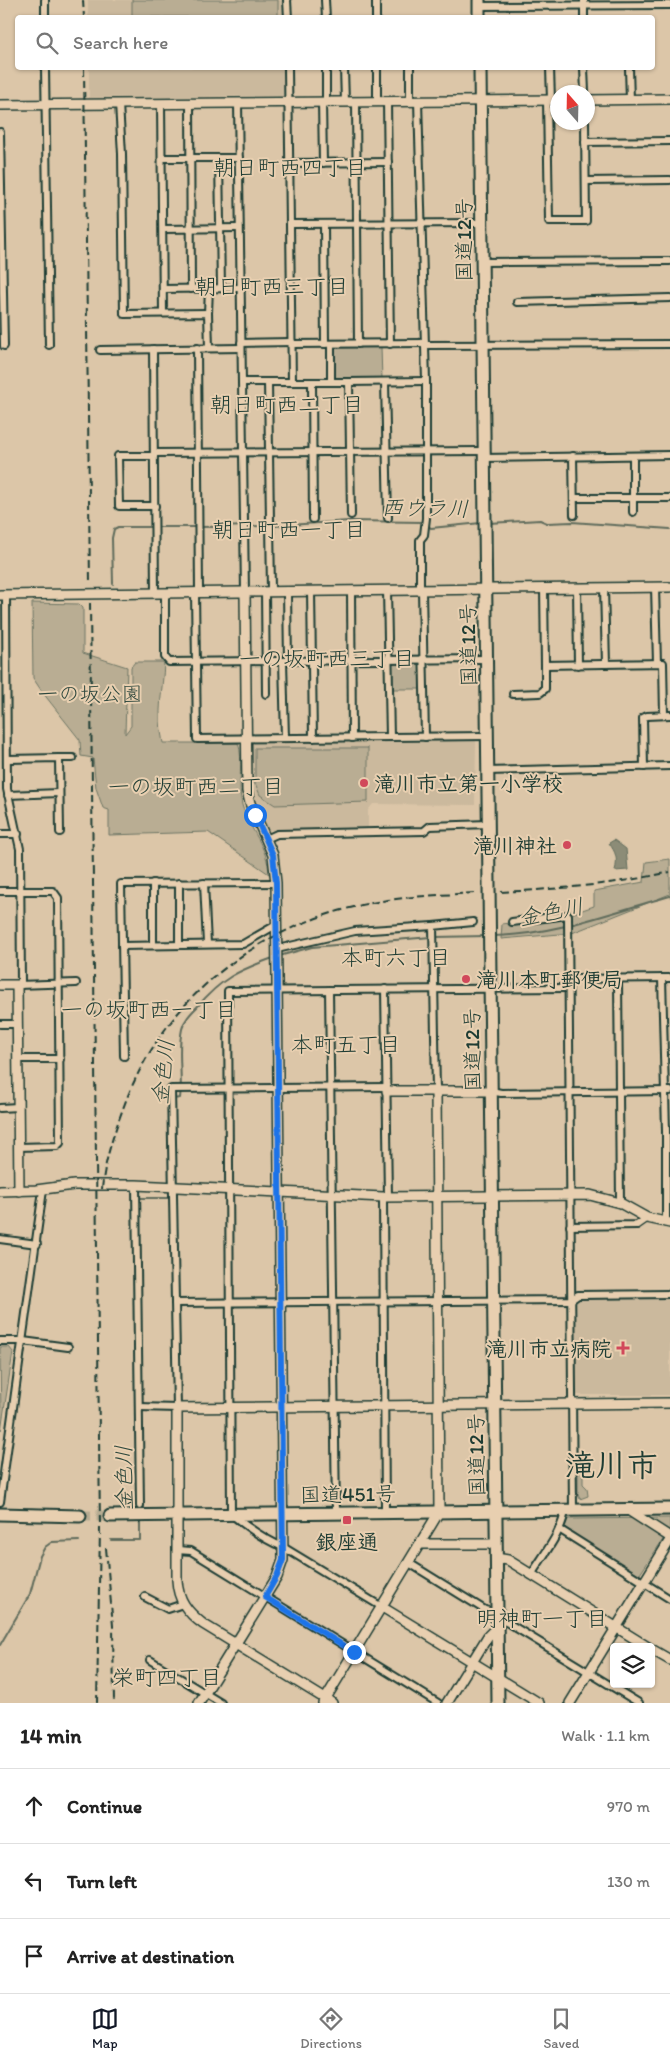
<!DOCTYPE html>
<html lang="en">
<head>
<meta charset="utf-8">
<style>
  :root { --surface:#fff; --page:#f2f2f2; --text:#222; --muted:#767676; --line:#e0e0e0; --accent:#111827 }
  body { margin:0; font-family:Itim,"Klee One",sans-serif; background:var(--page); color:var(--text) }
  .controls { position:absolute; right:15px; bottom:15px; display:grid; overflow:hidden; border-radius:5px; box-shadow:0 1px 4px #0004 }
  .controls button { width:45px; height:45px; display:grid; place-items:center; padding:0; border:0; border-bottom:1px solid var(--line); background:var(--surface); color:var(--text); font:25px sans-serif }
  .compass { position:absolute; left:550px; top:85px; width:45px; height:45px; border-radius:50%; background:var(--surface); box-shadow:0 1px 4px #0004; rotate:340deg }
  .stop { position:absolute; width:15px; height:15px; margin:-11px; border:4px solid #1a73e8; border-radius:50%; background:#fff }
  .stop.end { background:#1a73e8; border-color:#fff; box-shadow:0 1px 5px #0008 }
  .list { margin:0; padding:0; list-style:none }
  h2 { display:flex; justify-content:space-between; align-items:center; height:65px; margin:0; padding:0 20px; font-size:21px }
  h2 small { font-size:16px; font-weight:400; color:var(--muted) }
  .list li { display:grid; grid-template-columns:32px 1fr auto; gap:15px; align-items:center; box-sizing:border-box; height:75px; padding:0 20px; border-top:1px solid var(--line) }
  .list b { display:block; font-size:19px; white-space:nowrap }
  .list em { font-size:16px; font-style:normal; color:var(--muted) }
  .icon { flex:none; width:28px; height:28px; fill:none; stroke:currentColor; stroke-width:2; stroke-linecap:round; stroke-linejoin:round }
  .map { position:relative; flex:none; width:670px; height:1703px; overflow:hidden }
  .search { position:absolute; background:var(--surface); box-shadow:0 1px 4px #0004; left:15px; right:15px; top:15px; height:55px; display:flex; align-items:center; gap:12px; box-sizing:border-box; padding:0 18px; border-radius:5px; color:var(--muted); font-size:19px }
  .sheet { height:290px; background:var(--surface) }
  nav { display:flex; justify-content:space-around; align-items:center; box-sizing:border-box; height:70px; border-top:1px solid var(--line); background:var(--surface); font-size:14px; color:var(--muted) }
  nav a { display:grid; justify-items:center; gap:2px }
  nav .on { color:var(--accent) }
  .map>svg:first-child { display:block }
  .built { fill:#cbb99d }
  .green { fill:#b9ad93; stroke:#6c7564 }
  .water { fill:#8c8c77; stroke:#606c5c }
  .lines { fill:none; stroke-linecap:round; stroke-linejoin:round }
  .stream { stroke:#606c5c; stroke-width:2 }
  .highway-tunnel { stroke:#b6ab91; stroke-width:11; stroke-dasharray:11 5.5; stroke-linecap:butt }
  .street-casing { stroke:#1f3d34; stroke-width:10 }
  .secondary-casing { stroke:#1f3d34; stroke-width:12 }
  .highway-casing { stroke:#1f3d34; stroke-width:15 }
  .street { stroke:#e8cfb0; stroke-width:6 }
  .secondary { stroke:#e8cfb0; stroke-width:9 }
  .highway { stroke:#e8cfb0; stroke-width:11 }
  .rail { stroke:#1f3d34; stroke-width:2; stroke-dasharray:8 4; stroke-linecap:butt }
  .route { stroke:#1a73e8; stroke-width:6 }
  .poi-dot { fill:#d1495b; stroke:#e8cfb0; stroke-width:2 }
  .labels { text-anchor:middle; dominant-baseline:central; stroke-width:4; stroke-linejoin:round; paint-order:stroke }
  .street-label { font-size:21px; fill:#1f3d34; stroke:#e8cfb0 }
  .park-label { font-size:21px; fill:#2e483e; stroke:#e8cfb0 }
  .poi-label { font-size:21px; font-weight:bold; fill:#1f3d34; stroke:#e8cfb0; text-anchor:start }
  .neighbourhood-label { font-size:22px; fill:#1f3d34; stroke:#e8cfb0 }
  .water-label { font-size:22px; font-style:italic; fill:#2f493e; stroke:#e8cfb0 }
  .town-label { font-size:31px; font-weight:bold; fill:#1f3d34; stroke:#e8cfb0 }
</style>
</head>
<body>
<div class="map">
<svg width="670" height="1703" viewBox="0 0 670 1703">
  <rect width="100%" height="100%" fill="#dcc6a8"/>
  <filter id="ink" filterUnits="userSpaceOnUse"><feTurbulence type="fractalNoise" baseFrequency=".02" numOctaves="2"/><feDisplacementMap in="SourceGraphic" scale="10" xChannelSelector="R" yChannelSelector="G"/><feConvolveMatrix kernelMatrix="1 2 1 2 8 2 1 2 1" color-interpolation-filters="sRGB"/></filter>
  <g filter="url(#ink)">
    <!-- built -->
    <g class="built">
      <path d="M88 0H282L283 17H88Z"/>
      <path d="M89 68H283V96L89 98Z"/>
      <path d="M476 740 475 805 373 804 368 810V830H268L252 790V745L253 744Z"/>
      <path d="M578 1298 670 1299V1395H577L576 1300Z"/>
    </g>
    <!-- green -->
    <g class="green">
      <rect x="132" y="0" width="146" height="17"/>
      <path d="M381 347 382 380H334L335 348Z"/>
      <path d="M32 603 79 604 83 608V653L127 667 125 734 131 726V667L135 662H164C163 692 156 711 163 743H238C244 758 237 786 242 805 249 829 268 847 269 874L208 832 109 835V810L103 808 96 788 93 758 81 756 80 740 43 693 33 678Z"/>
      <rect x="391" y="664" width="30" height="25"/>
      <path d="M255 748H368V802L275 805 260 795 255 783Z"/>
      <path d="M670 859V894L572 933 501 939 502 924 568 915 594 906V891L644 882 646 862Z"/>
      <path d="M0 1347H9L13 1352 1 1430Z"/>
      <path d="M578 1458H587V1467L583 1472V1484L587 1488 588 1496 580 1499 578 1495Z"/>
      <path d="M670 1518V1529L638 1577 562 1530 568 1519Z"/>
    </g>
    <!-- water -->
    <path class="water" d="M614 840 626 849 628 870 615 871C618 858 616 853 609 843Z"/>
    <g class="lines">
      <!-- stream -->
      <g class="stream">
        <path d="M488 523 540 520 547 523 572 522 670 529"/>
        <path d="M427 525 431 528 481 523"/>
        <path d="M273 526 349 521 423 522"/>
        <path d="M200 527 268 526"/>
        <path d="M113 584 112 538 114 529 118 527H196"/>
        <path d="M493 936C554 935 612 912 670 896"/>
        <path d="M435 937 486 936"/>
        <path d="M279 956 312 947 431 937"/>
        <path d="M173 1099 180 1098C183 1075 177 1051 182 1029 184 1020 191 1013 197 1007 222 978 237 971 273 958"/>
        <path d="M139 1198H172"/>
        <path d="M134 1239 133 1198H134"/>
        <path d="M111 1540H140V1519"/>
        <path d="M0 1645 30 1594 40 1556 45 1547 52 1542 79 1541"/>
      </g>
      <!-- highway-tunnel -->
      <path class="highway-tunnel" d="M80 1516H110"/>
      <!-- street casing -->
      <g class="street-casing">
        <g id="street">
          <path d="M45 0V18"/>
          <path d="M287 0 288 18"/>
          <path d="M325 0 326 18"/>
          <path d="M376 0V18"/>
          <path d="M584 0V18"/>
          <path d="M479 6 670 5"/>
          <path d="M45 68 49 345"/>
          <path d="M288 68 292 382"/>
          <path d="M344 68 345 102"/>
          <path d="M377 68V101"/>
          <path d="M410 68V101"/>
          <path d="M550 68 551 100"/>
          <path d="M584 68 585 92"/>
          <path d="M629 68 630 100"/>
          <path d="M547 100 549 221H586L585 122"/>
          <path d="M356 101 358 344"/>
          <path d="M387 101 390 344"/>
          <path d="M418 101 426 381V518L424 535 420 540V590"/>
          <path d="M322 102 323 163"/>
          <path d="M326 102V68"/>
          <path d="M190 103 191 289"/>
          <path d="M238 103 245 592"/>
          <path d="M119 104 122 154 124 314 208 313 209 348"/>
          <path d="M161 104 163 313"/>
          <path d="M0 132 4 346"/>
          <path d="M585 142 670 141"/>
          <path d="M162 158H239"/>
          <path d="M219 158 221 288"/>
          <path d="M290 163 388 162"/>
          <path d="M586 181 670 180"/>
          <path d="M291 224 482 223"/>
          <path d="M324 224 325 344"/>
          <path d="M163 229 239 228"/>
          <path d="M482 262 670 261"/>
          <path d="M163 289 240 288"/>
          <path d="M517 302 670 298"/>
          <path d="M208 313 209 288"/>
          <path d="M241 343 292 342"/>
          <path d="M292 344 424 343"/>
          <path d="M331 344V382"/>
          <path d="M424 345 670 344"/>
          <path d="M197 348 199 592"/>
          <path d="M153 349 155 593"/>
          <path d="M100 350 241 348"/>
          <path d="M242 382H349L351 515"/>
          <path d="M268 382 271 591"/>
          <path d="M349 382 426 381"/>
          <path d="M385 382 388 518"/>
          <path d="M312 383 313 519"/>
          <path d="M154 453 484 451"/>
          <path d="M154 456H118L119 506H155"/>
          <path d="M573 456 574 515"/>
          <path d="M484 458 670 455"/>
          <path d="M574 498H670"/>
          <path d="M633 512V456"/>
          <path d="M655 587 657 663"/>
          <path d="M544 588 545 665 663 663 664 715"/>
          <path d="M577 588 578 665"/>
          <path d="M604 588 606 664"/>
          <path d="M351 590 352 738"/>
          <path d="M387 590 390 737"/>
          <path d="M422 590 425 737"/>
          <path d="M265 591 266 694"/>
          <path d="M287 591 288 661"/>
          <path d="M311 591 313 738"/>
          <path d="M195 592 197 739 488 736"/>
          <path d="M165 593V657L169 662 486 659"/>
          <path d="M6 594 7 789 20 849 21 985"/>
          <path d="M283 661 285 738"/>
          <path d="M513 694 540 693 545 689V665"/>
          <path d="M59 758H73"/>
          <path d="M8 759 59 758 60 832"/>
          <path d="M644 767 643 718 647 716 670 715"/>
          <path d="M488 771 670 766"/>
          <path d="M8 795 59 793"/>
          <path d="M0 834H18"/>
          <path d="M266 839 277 834 424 831 430 826 488 824"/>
          <path d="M179 883V944"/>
          <path d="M204 883 207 944"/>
          <path d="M0 891H53L58 898 60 1143 57 1146 18 1147"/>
          <path d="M512 922 568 915 573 1510"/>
          <path d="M433 926 473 922"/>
          <path d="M153 945V883"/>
          <path d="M122 946 243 944 276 925"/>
          <path d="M277 949 355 931 433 926 436 1090"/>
          <path d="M662 978 666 1131V1223"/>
          <path d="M567 979 670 978"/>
          <path d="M618 979 620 1203"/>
          <path d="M18 985 76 983"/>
          <path d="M385 989 388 1197"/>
          <path d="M329 990 336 1513"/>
          <path d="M0 1024H17"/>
          <path d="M124 1056 121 884 276 883"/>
          <path d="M17 1059H60"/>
          <path d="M491 1091 501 1093 670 1091"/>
          <path d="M0 1108 18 1107"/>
          <path d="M136 1185 140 1506"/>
          <path d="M383 1197 385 1512"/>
          <path d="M570 1226 637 1225 647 1218"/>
          <path d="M0 1239 37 1244"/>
          <path d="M175 1303 571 1300 578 1295 670 1294"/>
          <path d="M0 1341H23L68 1347"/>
          <path d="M139 1407 177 1408 171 1089 387 1087"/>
          <path d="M0 1502 43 1190"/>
          <path d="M559 1529 670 1599"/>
          <path d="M177 1550 191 1551 438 1703"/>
          <path d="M409 1563 485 1610 497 1613"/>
          <path d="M531 1575C542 1557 563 1531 565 1510"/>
          <path d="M145 1597 168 1609 183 1604"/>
          <path d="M382 1607 283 1547C265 1540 247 1527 231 1514L228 991 567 988"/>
          <path d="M497 1618 508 1623 639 1703"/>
          <path d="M150 1660 221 1703"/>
        </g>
      </g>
      <!-- secondary casing -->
      <g class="secondary-casing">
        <g id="secondary">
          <path d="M588 100 670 99"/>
          <path d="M0 105 558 100"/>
          <path d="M0 595 670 587"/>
          <path d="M0 985H17L19 1191"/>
          <path d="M387 1091H491"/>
          <path d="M0 1191 36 1190 74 1185H136L383 1197 590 1195 620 1203 647 1218 670 1223"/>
          <path d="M628 1510 670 1537"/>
          <path d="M420 1544H496"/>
          <path d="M496 1558 508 1560 648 1647"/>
          <path d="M382 1607 539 1703"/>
          <path d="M651 1649 670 1660"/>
          <path d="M199 1703 277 1577 283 1560 276 883 273 855 250 803 247 791 245 592"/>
          <path d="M323 1703 439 1512 436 1090"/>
          <path d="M332 1703 203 1624C187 1612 178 1600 177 1580V1408L670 1403"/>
          <path d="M447 1703 488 1636 497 1627"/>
          <path d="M570 1703 670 1540"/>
        </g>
      </g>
      <!-- highway casing -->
      <g class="highway-casing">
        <g id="highway">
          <path d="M479 0V18"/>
          <path d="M480 68 498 1703"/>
          <path d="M0 1514 80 1516"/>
          <path d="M110 1516 670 1509"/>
        </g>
      </g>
      <!-- street -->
      <use href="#street" class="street"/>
      <!-- secondary -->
      <use href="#secondary" class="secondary"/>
      <!-- highway -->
      <use href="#highway" class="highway"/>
      <!-- rail -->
      <g class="rail">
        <path d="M83 0 84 18"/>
        <path d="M84 68 90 584"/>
        <path d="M90 603 100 1528 97 1703"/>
        <path d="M501 892C558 889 614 885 670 872"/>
        <path d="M102 1189C105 1157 116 1127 127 1098 169 994 259 926 367 904 402 896 441 895 476 893"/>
        <path d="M106 1548 113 1626 114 1703"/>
      </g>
    </g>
  </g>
  <g class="lines" filter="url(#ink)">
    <!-- route -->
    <path class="route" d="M255 815 273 855 276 883 283 1560 277 1576 265 1597 354 1652"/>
  </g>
  <!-- markers -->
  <g class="poi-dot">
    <circle cx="364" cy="783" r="5"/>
    <circle cx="567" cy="845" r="5"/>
    <circle cx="466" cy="979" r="5"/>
    <path d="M620.5 1340.5h5v5h5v5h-5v5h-5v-5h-5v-5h5z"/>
    <rect x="342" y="1515" width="10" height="10" rx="2.5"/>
  </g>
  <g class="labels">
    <!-- street labels -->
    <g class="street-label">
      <text transform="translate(463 240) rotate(-90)">国道12号</text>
      <text transform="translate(468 645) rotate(-91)">国道12号</text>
      <text transform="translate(472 1050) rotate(-91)">国道12号</text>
      <text transform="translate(476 1455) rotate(-91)">国道12号</text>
      <text transform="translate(348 1494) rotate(-1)">国道451号</text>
    </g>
    <!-- park labels -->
    <g class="park-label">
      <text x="90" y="693">一の坂公園</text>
    </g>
    <!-- poi labels -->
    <g class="poi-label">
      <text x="374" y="783">滝川市立第一小学校</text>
      <text x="557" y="845" text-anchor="end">滝川神社</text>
      <text x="476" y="979">滝川本町郵便局</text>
      <text x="612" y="1348" text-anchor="end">滝川市立病院</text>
      <text x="347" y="1541" text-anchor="middle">銀座通</text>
    </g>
    <!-- neighbourhood labels -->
    <g class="neighbourhood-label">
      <text x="290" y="167">朝日町西四丁目</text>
      <text x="272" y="286">朝日町西三丁目</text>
      <text x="287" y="404">朝日町西二丁目</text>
      <text x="289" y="529">朝日町西一丁目</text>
      <text x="327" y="658">一の坂町西三丁目</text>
      <text x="196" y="786">一の坂町西二丁目</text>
      <text x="396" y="957">本町六丁目</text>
      <text x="149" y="1009">一の坂町西一丁目</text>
      <text x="346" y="1044">本町五丁目</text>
      <text x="542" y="1618">明神町一丁目</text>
      <text x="167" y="1677">栄町四丁目</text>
    </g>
    <!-- water labels -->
    <g class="water-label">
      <text transform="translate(425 508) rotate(1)">西ウラ川</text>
      <text transform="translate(551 912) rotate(-11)">金色川</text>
      <text transform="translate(163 1072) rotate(-84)">金色川</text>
      <text transform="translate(124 1478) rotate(-91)">金色川</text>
    </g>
    <!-- town labels -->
    <g class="town-label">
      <text x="611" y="1465">滝川市</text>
    </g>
  </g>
</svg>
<div class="controls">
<button><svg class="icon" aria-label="layers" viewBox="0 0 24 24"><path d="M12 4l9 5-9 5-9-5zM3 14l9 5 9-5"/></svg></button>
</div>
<svg class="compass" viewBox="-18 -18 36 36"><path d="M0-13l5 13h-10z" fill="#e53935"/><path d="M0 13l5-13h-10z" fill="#767676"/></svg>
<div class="stop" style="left:255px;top:815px"></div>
<div class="stop end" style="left:354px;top:1652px"></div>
<div class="search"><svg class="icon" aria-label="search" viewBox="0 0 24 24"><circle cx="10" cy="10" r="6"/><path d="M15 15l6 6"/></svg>Search here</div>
</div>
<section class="sheet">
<h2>14 min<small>Walk · 1.1 km</small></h2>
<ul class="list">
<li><svg class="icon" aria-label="ahead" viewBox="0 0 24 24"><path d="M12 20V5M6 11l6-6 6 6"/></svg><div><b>Continue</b></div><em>970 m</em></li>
<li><svg class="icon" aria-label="left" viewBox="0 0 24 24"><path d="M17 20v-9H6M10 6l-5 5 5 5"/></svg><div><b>Turn left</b></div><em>130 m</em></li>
<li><svg class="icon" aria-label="arrive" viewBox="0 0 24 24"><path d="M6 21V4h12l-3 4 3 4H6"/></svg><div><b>Arrive at destination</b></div></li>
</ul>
</section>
<nav>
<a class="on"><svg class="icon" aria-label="map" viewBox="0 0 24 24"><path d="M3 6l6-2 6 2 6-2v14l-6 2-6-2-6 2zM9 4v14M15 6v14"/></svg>Map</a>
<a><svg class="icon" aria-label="directions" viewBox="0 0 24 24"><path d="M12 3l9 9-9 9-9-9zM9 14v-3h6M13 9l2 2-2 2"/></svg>Directions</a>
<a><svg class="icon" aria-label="saved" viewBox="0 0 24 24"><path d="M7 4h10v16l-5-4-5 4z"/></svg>Saved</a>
</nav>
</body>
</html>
